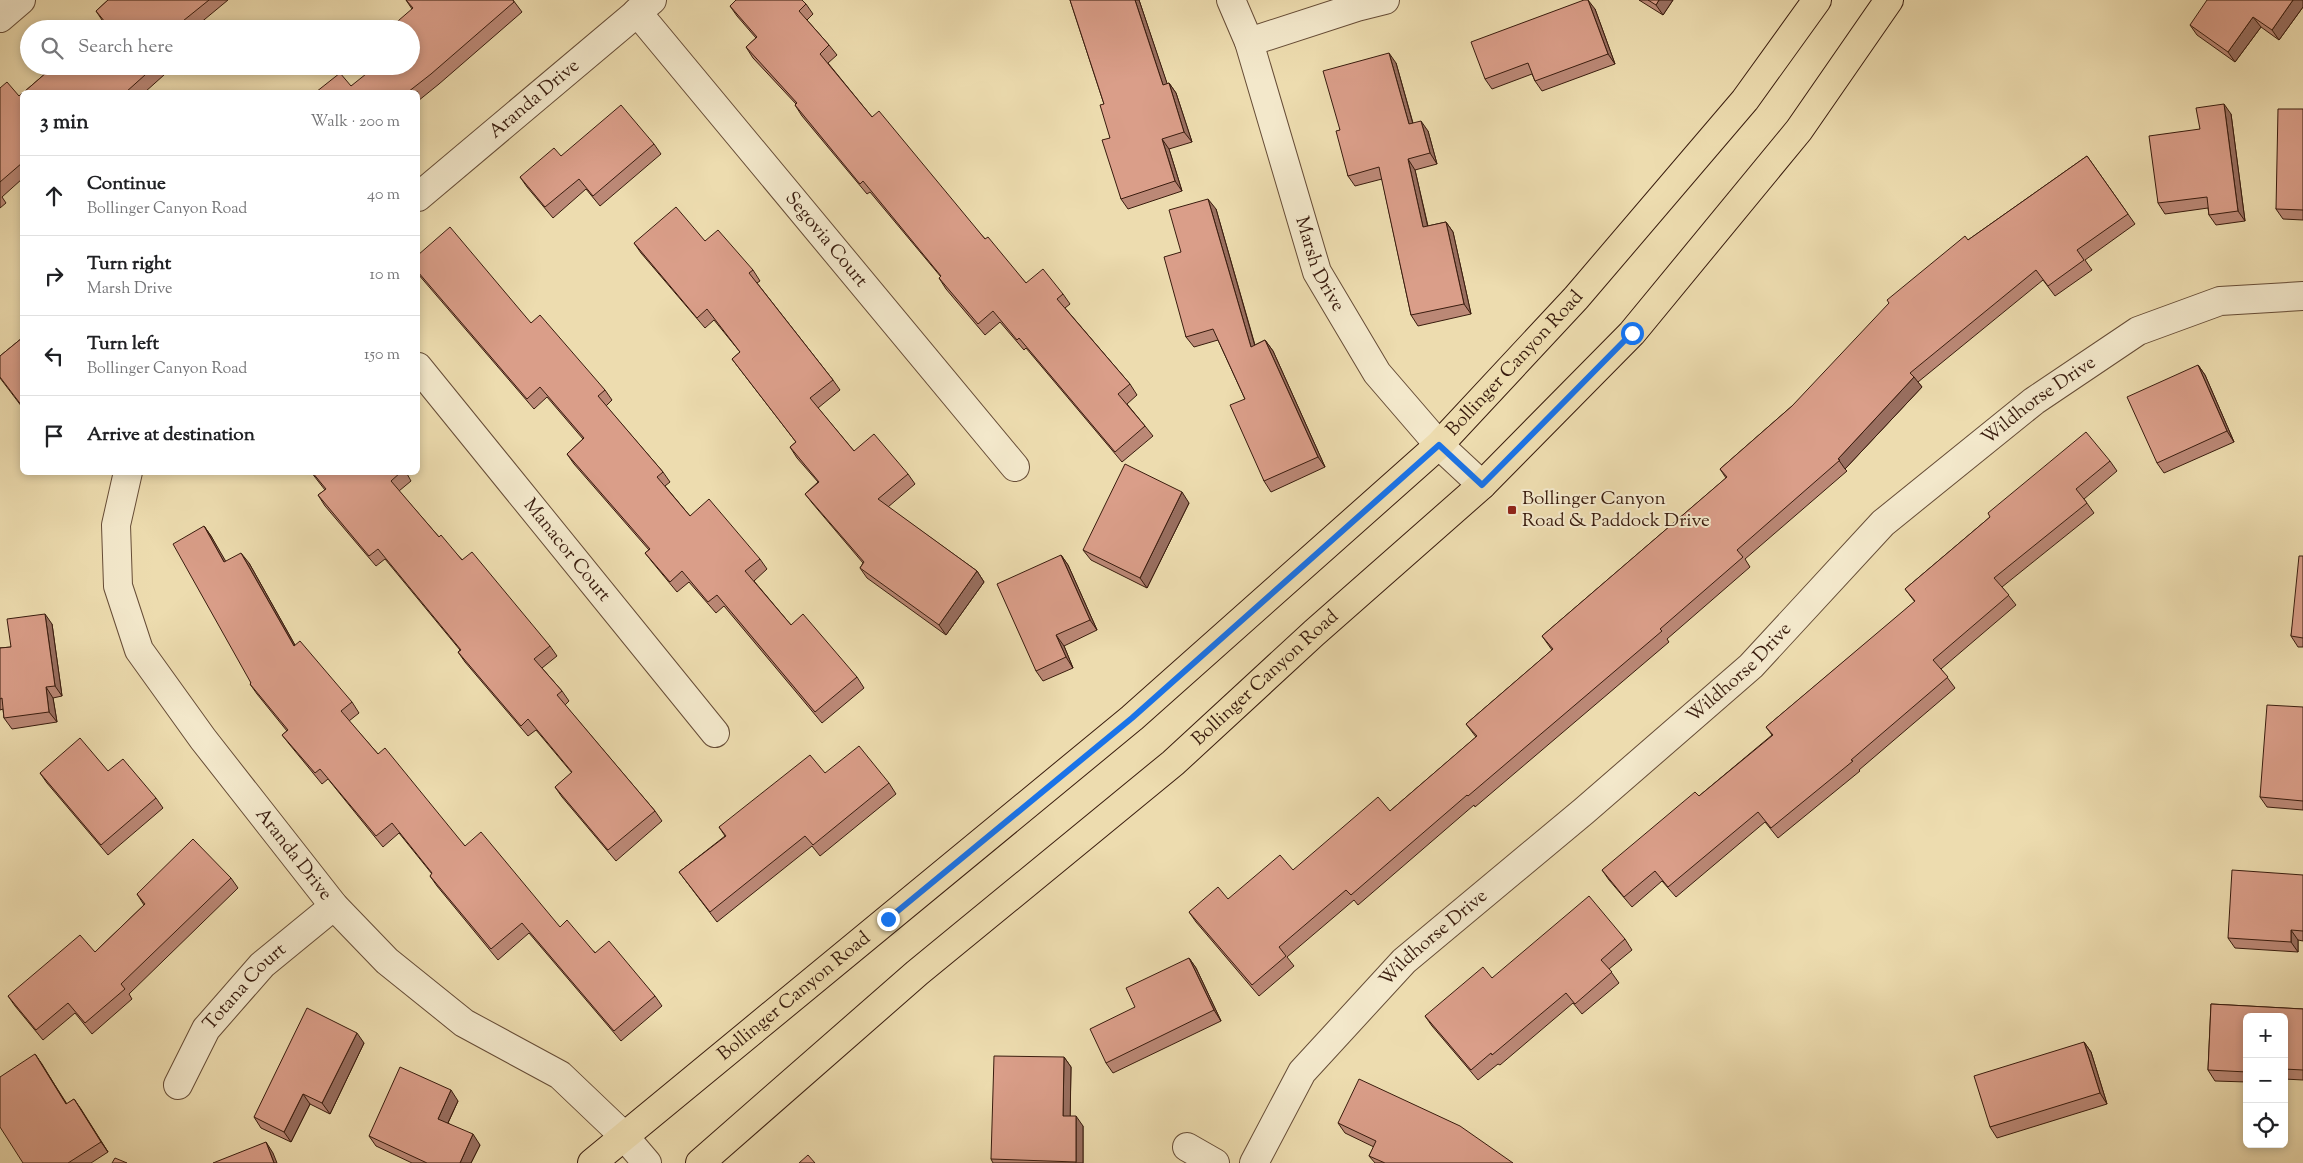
<!DOCTYPE html>
<html lang="en">
<head>
<meta charset="utf-8">
<style>
  :root { --surface:#fff; --page:#f6f6f6; --text:#202124; --muted:#757577; --line:#e0e0e0 }
  body { margin:0; font-family:"Sorts Mill Goudy",serif; background:var(--page); color:var(--text) }
  .controls { position:absolute; right:15px; bottom:15px; display:grid; overflow:hidden; border-radius:8px; box-shadow:0 2px 8px #0003 }
  .controls button { width:45px; height:45px; display:grid; place-items:center; padding:0; border:0; border-bottom:1px solid var(--line); background:var(--surface); color:var(--text); font:25px sans-serif }
  .stop { position:absolute; width:15px; height:15px; margin:-11px; border:4px solid #1a73e8; border-radius:50%; background:#fff }
  .stop.end { background:#1a73e8; border-color:#fff; box-shadow:0 1px 5px #0008 }
  .list { margin:0; padding:0; list-style:none }
  h2 { display:flex; justify-content:space-between; align-items:center; height:65px; margin:0; padding:0 20px; font-size:21px }
  h2 small { font-size:16px; font-weight:400; color:var(--muted) }
  .list li { display:grid; grid-template-columns:32px 1fr auto; gap:15px; align-items:center; box-sizing:border-box; height:80px; padding:0 20px; border-top:1px solid var(--line) }
  .list b { display:block; font-size:19px; white-space:nowrap }
  .list p { margin:0; font-size:16px; white-space:nowrap; color:var(--muted) }
  .list em { font-size:16px; font-style:normal; color:var(--muted) }
  .icon { flex:none; width:28px; height:28px; fill:none; stroke:currentColor; stroke-width:2; stroke-linecap:round; stroke-linejoin:round }
  .map { position:relative; flex:none; width:2303px; height:1163px; overflow:hidden }
  .search { position:absolute; background:var(--surface); box-shadow:0 2px 8px #0003; left:20px; top:20px; width:400px; height:55px; display:flex; align-items:center; gap:12px; box-sizing:border-box; padding:0 18px; border-radius:28px; color:var(--muted); font-size:19px }
  .panel { position:absolute; background:var(--surface); box-shadow:0 2px 8px #0003; left:20px; top:90px; width:400px; height:385px; border-radius:8px }
  .map>svg:first-child { display:block }
  .lines { fill:none; stroke-linecap:round; stroke-linejoin:round }
  .minor-casing { stroke:#664c36; stroke-width:30 }
  .major-casing { stroke:#391c0e; stroke-width:30 }
  .minor { stroke:#f3e8cb; stroke-width:28 }
  .major { stroke:#eddcaf; stroke-width:28 }
  .wall { fill:#bb8876; stroke:#391c0e }
  .shaded-wall { fill:#996f60; stroke:#391c0e }
  .building { fill:#da9e89; stroke:#391c0e }
  .route { stroke:#1a73e8; stroke-width:6 }
  .poi-dot { fill:#8f2418; stroke:#f3e8cb; stroke-width:2 }
  .labels { text-anchor:middle; dominant-baseline:central; stroke-width:4; stroke-linejoin:round; paint-order:stroke }
  .street-label { font-size:19px; fill:#391c0e; stroke:#f3e8cb }
  .poi-label { font-size:19px; fill:#391c0e; stroke:#f3e8cb; text-anchor:start }
</style>
</head>
<body>
<div class="map">
<svg width="2303" height="1163" viewBox="0 0 2303 1163">
  <rect width="100%" height="100%" fill="#eddcaf"/>
  <filter id="stains"><feTurbulence type="fractalNoise" baseFrequency=".004" numOctaves="4"/><feColorMatrix values="0 0 0 0 .2 0 0 0 0 .09 0 0 0 0 .02 0 0 0 .5 -.17"/></filter>
  <radialGradient id="worn" r=".72"><stop offset=".6" stop-color="#630" stop-opacity="0"/><stop offset="1" stop-color="#630" stop-opacity=".3"/></radialGradient>
  <g class="lines">
    <!-- minor casing -->
    <g class="minor-casing">
      <g id="minor">
        <path id="s1" d="M1231 0 1249 42 1317 272 1377 373 1439 445 1482 485"/>
        <path id="s2" d="M637 12 1015 467"/>
        <path d="M0 18 21 0"/>
        <path d="M1249 42 1357 7 1385 0"/>
        <path id="s3" d="M418 197 652 0"/>
        <path id="s4" d="M418 367 715 733"/>
        <path id="s5" d="M128 472 116 525 118 586 139 650 203 739 334 906 387 961 464 1023 560 1075 624 1136 647 1163"/>
        <path id="s6" d="M178 1085 206 1029 262 965 334 906"/>
        <path d="M1187 1147 1215 1163"/>
        <path id="s7" d="M1254 1163 1302 1072 1404 961 1584 811 1751 666 1883 523 2034 401 2138 331 2220 301 2303 296"/>
      </g>
    </g>
    <!-- major casing -->
    <g class="major-casing">
      <g id="major">
        <path id="s8" d="M592 1163 1132 718 1439 445 1576 298 1745 100 1817 0"/>
        <path id="s9" d="M700 1163 917 973 1173 763 1314 633 1482 485 1632 333 1799 130 1889 0"/>
      </g>
    </g>
    <!-- minor -->
    <use href="#minor" class="minor"/>
    <!-- major -->
    <use href="#major" class="major"/>
  </g>
  <!-- wall -->
  <g class="wall">
    <path d="M108 0H228L193 29H97L104 23 96 11Z"/>
    <path d="M406 0H513L522 12 439 84 418 101V92H316L351 86 411 66 412 9Z"/>
    <path d="M1070 0H1139L1167 84 1169 83 1176 93 1192 142 1169 149 1182 191 1128 209 1121 199 1104 104Z"/>
    <path d="M1639 0H1673L1663 15Z"/>
    <path d="M2303 0V7L2279 40 2261 27 2235 62 2197 35 2190 25Z"/>
    <path d="M806 4 813 14 807 20 829 45 837 55 828 63 872 117 1026 283 1063 294 1070 304 1065 308 1130 384 1137 395 1127 404 1145 426 1153 436 1122 462 1026 348 1024 350 1000 322 985 335 946 289 939 278 941 277 870 192 867 194 802 116 795 105 796 104 753 58 746 47 756 38 737 16 730 6Z"/>
    <path d="M1595 9 1615 64 1542 91 1535 81 1532 74 1492 89 1485 79Z"/>
    <path d="M1396 63 1413 123 1428 131 1437 164 1415 170 1428 226 1446 222 1453 232 1471 314 1418 326 1411 315 1382 179 1355 186 1348 176 1340 130Z"/>
    <path d="M54 66H174L145 92H24Z"/>
    <path d="M0 88 19 96 22 93V179L2 197 6 203 0 208Z"/>
    <path d="M2303 109V220L2283 219 2276 209Z"/>
    <path d="M2231 114 2245 221 2216 225 2209 215 2208 208 2165 214 2158 203 2200 129Z"/>
    <path d="M654 144 661 154 600 206 586 189 553 218 527 187 520 177 561 156Z"/>
    <path d="M2087 156 2135 224 2085 260 2092 270 2055 296 2043 280 1918 382 1922 387 1845 469 1847 471 1745 559 1750 567 1667 639 1669 642 1475 807 1474 805 1358 905 1354 900 1287 957 1294 966 1259 996 1196 922 1189 912 1228 899 1293 870 1390 811 1476 737 1466 724 1552 650 1542 636 1726 478 1720 469 1792 406 1968 240Z"/>
    <path d="M1216 209 1255 345 1265 340 1273 351 1325 467 1271 492 1264 481 1245 399 1218 340 1194 347 1186 337 1181 252Z"/>
    <path d="M705 241 753 270 760 281 757 283 833 380 840 390 818 408 854 451 908 474 915 484 888 507 977 571 984 582 946 635 867 578 860 568 863 563 813 504 805 494 818 482 797 458 790 447 796 442 732 359 740 352 714 320 705 328 641 253 634 243Z"/>
    <path d="M418 255 531 323 605 390 612 400 606 406 663 472 670 482 665 486 690 516 760 559 767 569 754 581 791 625 857 677 864 688 822 723 724 606 716 613 689 582 677 592 653 563 645 553 649 550 574 464 567 454 583 439 547 397 534 409 418 274Z"/>
    <path d="M22 338V407L0 378V356Z"/>
    <path d="M2198 365 2205 375 2234 442 2164 473 2157 463Z"/>
    <path d="M2110 461 2117 471 2084 499 2094 513 2002 587 2016 605 1941 669 1955 688 1859 770 1860 771 1778 838 1765 822 1676 897 1662 881 1632 907 1609 880 1602 870 1699 796 1772 735 1766 727 1915 602 1905 589 1990 517Z"/>
    <path d="M311 472H406L411 481 399 491 439 537 550 646 557 656 542 668 562 691 569 701 565 705 655 811 662 821 616 861 562 797 555 787 572 773 536 730 528 736 465 662 458 652 460 650 385 559 376 566 325 506 318 495 325 490Z"/>
    <path d="M1189 503 1147 588 1091 560 1083 550Z"/>
    <path d="M204 526 211 536 225 562 249 563 295 645 352 702 359 713 349 721 378 754 465 846 560 927 655 996 662 1006 621 1041 529 933 498 960 437 886 430 876 432 874 399 833 383 847 328 779 322 784 290 745 282 735 287 731 257 694 250 684 251 683Z"/>
    <path d="M1061 555 1068 565 1097 630 1064 646 1073 668 1043 681 1036 671Z"/>
    <path d="M2303 556V647H2298L2291 636Z"/>
    <path d="M52 624 62 696 53 698 57 722 12 729 4 718 3 709 0 710V648L11 647Z"/>
    <path d="M2303 707V810L2267 807 2260 797Z"/>
    <path d="M108 771 156 798 163 808 108 855 47 783 40 773Z"/>
    <path d="M825 773 889 783 896 794 820 856 812 846 717 922 679 872 725 836 719 827Z"/>
    <path d="M2303 875V941L2298 940V952L2235 948 2228 938Z"/>
    <path d="M231 878 238 888 129 994 132 999 92 1034 75 1013 43 1040 15 1006 8 996 95 952 144 905 137 894Z"/>
    <path d="M1625 939 1632 950 1609 969 1619 983 1582 1014 1573 1003 1500 1065 1498 1064 1478 1080 1432 1026 1425 1016 1492 978Z"/>
    <path d="M1189 958 1196 968 1221 1021 1113 1073 1106 1063 1135 1007Z"/>
    <path d="M2211 1004 2303 1009V1080L2284 1079V1017H2247V1082L2215 1081 2208 1070Z"/>
    <path d="M2084 1042 2091 1052 2107 1104 1997 1138 1990 1127Z"/>
    <path d="M364 1043 330 1114 310 1104 291 1142 261 1128 254 1117Z"/>
    <path d="M35 1054 67 1104 74 1099 108 1152 91 1163H23Z"/>
    <path d="M1064 1057 1071 1067 1070 1116 1083 1126V1163H993L991 1159Z"/>
    <path d="M458 1101 448 1123 480 1145 471 1163H412L376 1146 369 1136Z"/>
    <path d="M1338 1123 1513 1163H1375L1369 1156 1374 1147 1345 1133Z"/>
  </g>
  <!-- shaded-wall -->
  <g class="shaded-wall">
    <path d="M1135 0H1139L1171 95 1163 85Z"/>
    <path d="M1588 0 1595 9 1615 64 1608 54Z"/>
    <path d="M1659 0H1673L1663 15 1656 5Z"/>
    <path d="M2293 0H2303V7L2279 40 2272 30Z"/>
    <path d="M2253 17 2261 27 2235 62 2228 52Z"/>
    <path d="M1389 53 1396 63 1416 135 1409 124Z"/>
    <path d="M1169 83 1176 93 1192 142 1184 132Z"/>
    <path d="M2224 104 2231 114 2245 221 2238 211Z"/>
    <path d="M1421 121 1428 131 1437 164 1430 153Z"/>
    <path d="M1162 139 1169 149 1182 191 1175 181Z"/>
    <path d="M1408 159 1415 170 1430 237 1423 227Z"/>
    <path d="M1208 199 1216 209 1258 357 1251 347Z"/>
    <path d="M1446 222 1453 232 1471 314 1464 304Z"/>
    <path d="M1265 340 1273 351 1325 467 1318 457Z"/>
    <path d="M2198 365 2205 375 2234 442 2227 431Z"/>
    <path d="M1914 377 1922 387 1845 469 1838 459Z"/>
    <path d="M1182 492 1189 503 1147 588 1140 578Z"/>
    <path d="M204 526 211 536 232 572 224 562Z"/>
    <path d="M241 553 249 563 301 656 294 646Z"/>
    <path d="M1061 555 1068 565 1097 630 1090 620Z"/>
    <path d="M977 571 984 582 946 635 939 625Z"/>
    <path d="M45 614 52 624 62 696 55 686Z"/>
    <path d="M1056 635 1064 646 1073 668 1066 657Z"/>
    <path d="M46 687 53 698 57 722 49 712Z"/>
    <path d="M2291 930 2298 940V952L2291 942Z"/>
    <path d="M1189 958 1196 968 1221 1021 1214 1010Z"/>
    <path d="M357 1033 364 1043 330 1114 322 1103Z"/>
    <path d="M2084 1042 2091 1052 2107 1104 2100 1093Z"/>
    <path d="M35 1054 42 1064 73 1115 66 1104Z"/>
    <path d="M1064 1057 1071 1067 1070 1126 1063 1116Z"/>
    <path d="M451 1090 458 1101 445 1129 438 1119Z"/>
    <path d="M303 1094 310 1104 291 1142 284 1132Z"/>
    <path d="M74 1099 81 1109 108 1152 101 1142Z"/>
    <path d="M1076 1116 1083 1126V1163H1076Z"/>
    <path d="M473 1134 480 1145 471 1163H460Z"/>
    <path d="M266 1142 273 1153 277 1163H274Z"/>
  </g>
  <!-- building -->
  <g class="building">
    <path d="M108 0H209L173 29H97L105 22 96 11Z"/>
    <path d="M406 0H513L514 2 431 74 408 92H316L340 73 351 86 376 66H411V29H393L391 27 413 8Z"/>
    <path d="M736 0H802L806 4 799 11 829 45 820 54 872 117 879 111 985 239 988 237 1026 283 1043 269 1063 294 1057 299 1130 384 1118 394 1145 426 1115 452 1019 338 1017 340 993 311 978 324 939 278 941 276 863 181 860 184 795 105 797 103 746 47 757 37 730 6Z"/>
    <path d="M1070 0H1135L1163 85 1169 83 1184 132 1162 139 1175 181 1121 199 1102 140 1110 138 1100 105 1104 104Z"/>
    <path d="M1584 0H1588L1608 54 1535 81 1528 63 1485 79 1471 42Z"/>
    <path d="M1648 0H1659L1656 5Z"/>
    <path d="M2207 0H2293L2272 30 2253 17 2228 52 2190 25Z"/>
    <path d="M1389 53 1409 124 1421 121 1430 153 1408 159 1423 227 1446 222 1464 304 1411 315 1379 167 1348 176 1336 131 1340 130 1323 71Z"/>
    <path d="M54 66H155L126 92H109L108 91 106 92H24Z"/>
    <path d="M7 82 19 96 22 93V163L0 182V88Z"/>
    <path d="M2224 104 2238 211 2209 215 2207 197 2158 203 2149 136 2200 129 2196 108Z"/>
    <path d="M621 105 654 144 593 196 579 179 545 207 520 177 554 148 561 156Z"/>
    <path d="M2278 109H2303V210L2276 209Z"/>
    <path d="M2087 156 2128 214 2077 250 2084 260 2048 286 2036 270 1910 373 1914 377 1838 459 1840 460 1737 550 1743 557 1660 629 1662 631 1468 796 1467 795 1351 895 1346 890 1279 947 1286 956 1252 985 1189 912 1218 887 1228 899 1280 855 1293 870 1378 797 1390 811 1477 736 1466 724 1553 649 1542 636 1727 477 1720 469 1792 406 1889 303 1887 300 1965 236 1968 240Z"/>
    <path d="M1208 199 1251 347 1265 340 1318 457 1264 481 1230 405 1245 399 1213 329 1186 337 1164 257 1181 252 1169 210Z"/>
    <path d="M676 207 705 241 718 230 753 270 749 273 833 380 810 398 854 451 874 434 908 474 878 499 977 571 939 625 860 568 864 562 805 494 819 482 790 447 796 442 732 359 740 352 707 309 697 318 634 243Z"/>
    <path d="M450 227 531 323 540 315 605 390 598 396 663 472 657 477 690 516 709 499 760 559 745 571 791 625 803 614 857 677 815 712 717 595 708 602 682 571 670 582 645 553 650 549 567 454 584 438 540 387 527 399 418 272V255Z"/>
    <path d="M22 338V406L0 377V356Z"/>
    <path d="M2198 365 2227 431 2157 463 2127 397Z"/>
    <path d="M2086 432 2110 461 2076 489 2087 503 1994 578 2009 595 1933 660 1948 677 1851 760 1853 761 1771 828 1758 812 1668 887 1655 871 1624 897 1602 870 1695 792 1699 796 1773 735 1766 727 1915 601 1905 589 1990 517 1988 513Z"/>
    <path d="M1125 464 1182 492 1140 578 1083 550Z"/>
    <path d="M312 472H401L391 481 439 537 441 535 462 560 472 552 550 646 534 659 562 691 557 695 655 811 608 850 555 787 572 772 528 719 521 726 458 652 461 650 378 549 369 556 318 495 326 489Z"/>
    <path d="M204 526 224 562 241 553 294 646 300 641 352 702 341 711 378 754 385 748 465 846 481 832 560 927 567 920 595 953 609 941 655 996 614 1031 522 923 491 949 430 876 432 873 392 823 376 836 320 769 315 773 282 735 288 730 250 684 251 683 173 544Z"/>
    <path d="M1061 555 1090 620 1056 635 1066 657 1036 671 997 584Z"/>
    <path d="M2299 556H2303V638L2291 636Z"/>
    <path d="M45 614 55 686 46 687 49 712 4 718 2 698 0 699V648L11 647 7 619Z"/>
    <path d="M2267 705 2303 707V801L2260 797Z"/>
    <path d="M80 738 108 771 123 759 156 798 101 845 40 773Z"/>
    <path d="M859 746 889 783 813 845 805 836 710 912 679 872 726 836 719 827 810 755 825 773Z"/>
    <path d="M193 839 231 878 121 984 125 989 85 1023 68 1003 36 1030 8 996 80 935 95 952 145 904 137 894Z"/>
    <path d="M2232 870 2303 875V931L2291 930V942L2228 938Z"/>
    <path d="M1589 896 1625 939 1601 960 1612 972 1575 1004 1566 993 1492 1055 1491 1053 1471 1070 1425 1016 1483 967 1492 978Z"/>
    <path d="M1189 958 1214 1010 1106 1063 1090 1029 1135 1007 1126 988Z"/>
    <path d="M2211 1004 2303 1009V1070L2284 1069V1017H2247V1072L2208 1070Z"/>
    <path d="M307 1008 357 1033 322 1103 303 1094 284 1132 254 1117Z"/>
    <path d="M2084 1042 2100 1093 1990 1127 1974 1076Z"/>
    <path d="M35 1054 66 1104 74 1099 101 1142 68 1163H23L0 1127V1077Z"/>
    <path d="M994 1056 1064 1057 1063 1116H1076V1162L991 1159Z"/>
    <path d="M400 1067 451 1090 438 1119 473 1134 460 1163H427L369 1136Z"/>
    <path d="M1359 1079 1460 1126 1513 1163H1385L1369 1156 1376 1141 1338 1123Z"/>
    <path d="M266 1142 274 1163H213Z"/>
    <path d="M808 1155 815 1163H799Z"/>
    <path d="M115 1158 127 1163H112Z"/>
  </g>
  <g class="lines">
    <!-- route -->
    <path class="route" d="M888 919 1132 718 1439 445 1482 485 1632 333"/>
  </g>
  <!-- markers -->
  <rect class="poi-dot" x="1507" y="505" width="10" height="10" rx="2.5"/>
  <g class="labels">
    <!-- street labels -->
    <g class="street-label">
      <text stroke="none"><textPath href="#s3" startOffset="152">Aranda Drive</textPath></text>
      <text stroke="none"><textPath href="#s2" startOffset="296">Segovia Court</textPath></text>
      <text stroke="none"><textPath href="#s1" startOffset="279">Marsh Drive</textPath></text>
      <text stroke="none"><textPath href="#s8" startOffset="1222">Bollinger Canyon Road</textPath></text>
      <text stroke="none"><textPath href="#s7" startOffset="1102">Wildhorse Drive</textPath></text>
      <text stroke="none"><textPath href="#s4" startOffset="236">Manacor Court</textPath></text>
      <text stroke="none"><textPath href="#s7" startOffset="696">Wildhorse Drive</textPath></text>
      <text stroke="none"><textPath href="#s9" startOffset="745">Bollinger Canyon Road</textPath></text>
      <text stroke="none"><textPath href="#s5" startOffset="439">Aranda Drive</textPath></text>
      <text stroke="none"><textPath href="#s7" startOffset="291">Wildhorse Drive</textPath></text>
      <text stroke="none"><textPath href="#s6" startOffset="120">Totana Court</textPath></text>
      <text stroke="none"><textPath href="#s8" startOffset="262">Bollinger Canyon Road</textPath></text>
    </g>
    <!-- poi labels -->
    <g class="poi-label">
      <text x="1522" y="499">Bollinger Canyon<tspan x="1522" dy="22">Road &amp; Paddock Drive</tspan></text>
    </g>
  </g>
  <rect width="100%" height="100%" filter="url(#stains)"/>
  <rect width="100%" height="100%" fill="url(#worn)"/>
</svg>
<div class="controls">
<button>+</button>
<button>−</button>
<button><svg class="icon" aria-label="locate" viewBox="0 0 24 24"><circle cx="12" cy="12" r="6"/><path d="M12 2v4M12 18v4M2 12h4M18 12h4"/></svg></button>
</div>
<div class="stop" style="left:1632px;top:333px"></div>
<div class="stop end" style="left:888px;top:919px"></div>
<div class="search"><svg class="icon" aria-label="search" viewBox="0 0 24 24"><circle cx="10" cy="10" r="6"/><path d="M15 15l6 6"/></svg>Search here</div>
<section class="panel">
<h2>3 min<small>Walk · 200 m</small></h2>
<ul class="list">
<li><svg class="icon" aria-label="ahead" viewBox="0 0 24 24"><path d="M12 20V5M6 11l6-6 6 6"/></svg><div><b>Continue</b><p>Bollinger Canyon Road</p></div><em>40 m</em></li>
<li><svg class="icon" aria-label="right" viewBox="0 0 24 24"><path d="M7 20v-9h11M14 6l5 5-5 5"/></svg><div><b>Turn right</b><p>Marsh Drive</p></div><em>10 m</em></li>
<li><svg class="icon" aria-label="left" viewBox="0 0 24 24"><path d="M17 20v-9H6M10 6l-5 5 5 5"/></svg><div><b>Turn left</b><p>Bollinger Canyon Road</p></div><em>150 m</em></li>
<li><svg class="icon" aria-label="arrive" viewBox="0 0 24 24"><path d="M6 21V4h12l-3 4 3 4H6"/></svg><div><b>Arrive at destination</b></div></li>
</ul>
</section>
</div>
</body>
</html>
